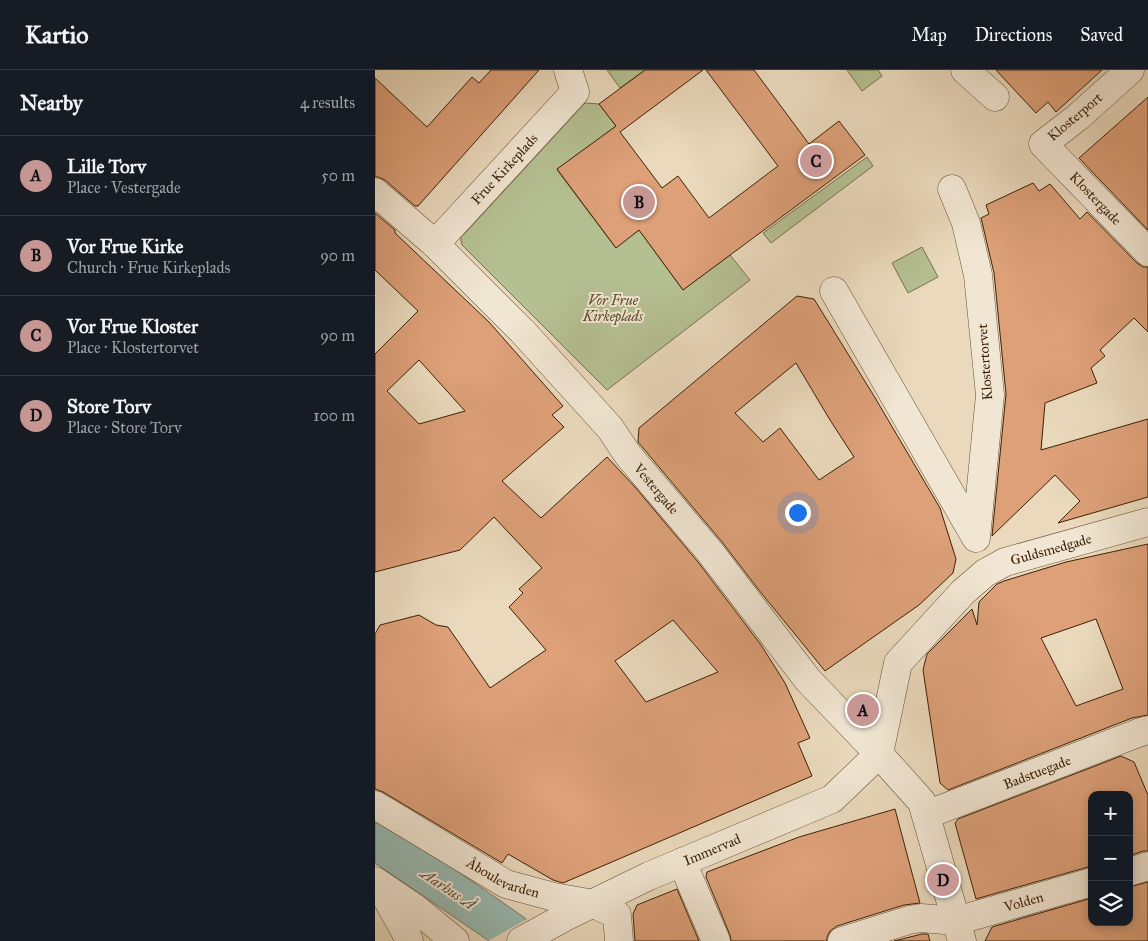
<!DOCTYPE html>
<html lang="en">
<head>
<meta charset="utf-8">
<style>
  :root { --surface:#171b24; --page:#20242c; --text:#f1f3f6; --muted:#9ea1a6; --line:#363941; --accent:#c59692 }
  body { margin:0; font-family:"IM FELL Great Primer",serif; background:var(--page); color:var(--text) }
  .controls { position:absolute; right:15px; bottom:15px; display:grid; overflow:hidden; border-radius:10px; box-shadow:0 2px 8px #0003 }
  .controls button { width:45px; height:45px; display:grid; place-items:center; padding:0; border:0; border-bottom:1px solid var(--line); background:var(--surface); color:var(--text); font:25px sans-serif }
  .you { position:absolute; left:422px; top:442px; width:18px; height:18px; margin:-12px; border:4px solid #fff; border-radius:50%; background:#1a73e8; box-shadow:0 0 0 8px #1a73e833 }
  .badge { display:grid; place-items:center; width:32px; height:32px; border-radius:50%; background:var(--accent); color:#111; font-size:16px; font-weight:700 }
  .pin { position:absolute; translate:-50% -50%; border:2px solid #fff; box-shadow:0 1px 5px #0006 }
  .list { margin:0; padding:0; list-style:none }
  h2 { display:flex; justify-content:space-between; align-items:center; height:65px; margin:0; padding:0 20px; font-size:21px }
  h2 small { font-size:16px; font-weight:400; color:var(--muted) }
  .list li { display:grid; grid-template-columns:32px 1fr auto; gap:15px; align-items:center; box-sizing:border-box; height:80px; padding:0 20px; border-top:1px solid var(--line) }
  .list b { display:block; font-size:19px; white-space:nowrap }
  .list p { margin:0; font-size:16px; white-space:nowrap; color:var(--muted) }
  .list em { font-size:16px; font-style:normal; color:var(--muted) }
  .icon { flex:none; width:28px; height:28px; fill:none; stroke:currentColor; stroke-width:2; stroke-linecap:round; stroke-linejoin:round }
  .map { position:relative; flex:none; width:773px; height:871px; overflow:hidden }
  header { display:flex; align-items:center; gap:30px; box-sizing:border-box; height:70px; padding:0 25px; background:var(--surface); border-bottom:1px solid var(--line) }
  header strong { font-size:24px }
  nav { display:flex; gap:28px; margin-inline-start:auto; font-size:18px }
  main { display:flex }
  aside { flex:1; background:var(--surface) }
  .map>svg:first-child { display:block }
  .green { fill:#b5c092; stroke:#78704b }
  .water { fill:#98bab2; stroke:#737d6c }
  .pier { fill:#ead9bc }
  .building { fill:#dda079; stroke:#3c2104; fill-rule:evenodd }
  .lines { fill:none; stroke-linecap:round; stroke-linejoin:round }
  .minor-casing { stroke:#684f32; stroke-width:29 }
  .minor { stroke:#f1e6d3; stroke-width:28 }
  .labels { text-anchor:middle; dominant-baseline:central; stroke-width:4; stroke-linejoin:round; paint-order:stroke }
  .street-label { font-size:14px; fill:#3c2104; stroke:#f1e6d3 }
  .park-label { font-size:14px; font-style:italic; fill:#5a4928; stroke:#f1e6d3 }
  .water-label { font-size:15px; font-style:italic; fill:#584f38; stroke:#f1e6d3 }
</style>
</head>
<body>
<header>
<strong>Kartio</strong>
<nav><a>Map</a><a>Directions</a><a>Saved</a></nav>
</header>
<main>
<aside>
<h2>Nearby<small>4 results</small></h2>
<ul class="list">
<li><span class="badge">A</span><div><b>Lille Torv</b><p>Place · Vestergade</p></div><em>50 m</em></li>
<li><span class="badge">B</span><div><b>Vor Frue Kirke</b><p>Church · Frue Kirkeplads</p></div><em>90 m</em></li>
<li><span class="badge">C</span><div><b>Vor Frue Kloster</b><p>Place · Klostertorvet</p></div><em>90 m</em></li>
<li><span class="badge">D</span><div><b>Store Torv</b><p>Place · Store Torv</p></div><em>100 m</em></li>
</ul>
</aside>
<div class="map">
<svg width="773" height="871" viewBox="0 0 773 871">
  <rect width="100%" height="100%" fill="#ead9bc"/>
  <filter id="stains"><feTurbulence type="fractalNoise" baseFrequency=".004" numOctaves="4"/><feColorMatrix values="0 0 0 0 .2 0 0 0 0 .09 0 0 0 0 .02 0 0 0 .5 -.17"/></filter>
  <radialGradient id="worn" r=".72"><stop offset=".6" stop-color="#630" stop-opacity="0"/><stop offset="1" stop-color="#630" stop-opacity=".3"/></radialGradient>
  <!-- green -->
  <g class="green">
    <path d="M232 0H270L245 18Z"/>
    <path d="M472 0H503L507 6 487 21Z"/>
    <path d="M210 33 224 34 241 56 182 100 240 177 264 160 308 220 355 185 375 210 232 320 87 175 86 171V167L92 161Z"/>
    <path d="M492 87 498 96 396 173 388 163Z"/>
    <path d="M547 177 563 207 533 223 517 193Z"/>
  </g>
  <!-- water -->
  <path class="water" d="M0 747 26 762 150 848 171 871H114L0 793Z"/>
  <!-- pier -->
  <path class="pier" d="M154 848 174 871H113Z"/>
  <!-- building -->
  <g class="building">
    <path d="M116 0H164L43 136H40L10 110 3 107H0V8L52 57 97 7 104 13Z"/>
    <path d="M270 0H328L245 62 287 118 303 106 334 148 403 96 331 0H379L434 74 464 51 490 85 308 220 264 160 241 178 182 99 241 56 224 34Z"/>
    <path d="M621 0H727L681 42 673 32 661 43Z"/>
    <path d="M773 27V160L704 88Z"/>
    <path d="M658 113 664 121 675 114 705 149 712 142 762 193 768 197H773V262L759 248 725 280 730 286 716 298 722 313 670 333 666 380 773 349V427L683 453 705 431 680 405 617 466 631 324 619 203 606 148 614 144 611 135Z"/>
    <path d="M0 143 20 160V163L114 252 188 336 177 345 189 357 127 411 166 448 232 387 260 417 323 492 386 575 410 613 435 668 423 673 437 706 188 813 178 810 133 784 127 793 8 722 0 719V564L5 555 44 545 61 555 73 557 115 618 171 580 134 537 148 523 144 519 167 498 119 447 85 480 0 502V284L43 241 0 200ZM44 290 90 341 44 354 12 321ZM298 550 343 602 271 632 240 591Z"/>
    <path d="M422 226 439 229 499 326 565 438 581 489 578 503 544 535 450 601 383 519 347 472 263 372 264 358ZM421 293 455 350 479 387 444 410 405 358 388 372 360 343Z"/>
    <path d="M773 474V645L757 648 573 720 565 713 548 600 552 584 597 539 602 555 604 532 622 514 629 511 691 492ZM721 549 748 619 701 636 666 568Z"/>
    <path d="M746 686 759 692 773 725V781H768L754 786V725H717V797H713L601 829 580 753 583 749Z"/>
    <path d="M520 739 545 833 529 835 462 856 455 861 452 867V871H356L355 865 331 807 332 802 424 767Z"/>
    <path d="M773 812V871H610L617 857 717 828V852H754V817Z"/>
    <path d="M302 819 324 871H260L258 844 262 835Z"/>
    <path d="M547 864H553L555 871H519Z"/>
  </g>
  <g class="lines">
    <!-- minor casing -->
    <g class="minor-casing">
      <g id="minor">
        <path d="M590 0 620 27"/>
        <path id="s1" d="M755 0 703 47 668 74 773 182"/>
        <path id="s2" d="M0 122 60 174 148 262 235 358 253 385 335 482 433 610 504 684 547 732 587 871"/>
        <path id="s3" d="M60 174 200 22 193 0"/>
        <path d="M459 221 601 468 615 325 603 205 591 153 577 119"/>
        <path id="s4" d="M0 735 131 814 179 827 219 834 242 845 244 871"/>
        <path id="s5" d="M551 745 763 663 773 660"/>
        <path d="M307 792 341 871"/>
        <path d="M754 802 773 796"/>
        <path d="M0 811 40 838 80 871"/>
        <path d="M6 818 31 863 34 871"/>
        <path id="s6" d="M146 871 190 847 274 806 457 729 504 684 523 593 588 522 610 503 630 492 773 452"/>
        <path id="s7" d="M467 871 534 850 546 848 581 851 717 812"/>
      </g>
    </g>
    <!-- minor -->
    <use href="#minor" class="minor"/>
  </g>
  <g class="labels">
    <!-- street labels -->
    <g class="street-label">
      <text transform="translate(700 47) rotate(-40)">Klosterport</text>
      <text stroke="none"><textPath href="#s3" startOffset="102">Frue Kirkeplads</textPath></text>
      <text stroke="none"><textPath href="#s1" startOffset="190">Klostergade</textPath></text>
      <text transform="translate(610 292) rotate(-94)">Klostertorvet</text>
      <text stroke="none"><textPath href="#s2" startOffset="410">Vestergade</textPath></text>
      <text stroke="none"><textPath href="#s6" startOffset="696">Guldsmedgade</textPath></text>
      <text stroke="none"><textPath href="#s5" startOffset="119">Badstuegade</textPath></text>
      <text stroke="none"><textPath href="#s6" startOffset="212">Immervad</textPath></text>
      <text stroke="none"><textPath href="#s4" startOffset="148">Åboulevarden</textPath></text>
      <text stroke="none"><textPath href="#s7" startOffset="188">Volden</textPath></text>
    </g>
    <!-- park labels -->
    <g class="park-label">
      <text x="238" y="230">Vor Frue<tspan x="238" dy="16">Kirkeplads</tspan></text>
    </g>
    <!-- water labels -->
    <g class="water-label">
      <text transform="translate(73 819) rotate(34)">Aarhus Å</text>
    </g>
  </g>
  <rect width="100%" height="100%" filter="url(#stains)"/>
  <rect width="100%" height="100%" fill="url(#worn)"/>
</svg>
<div class="controls">
<button>+</button>
<button>−</button>
<button><svg class="icon" aria-label="layers" viewBox="0 0 24 24"><path d="M12 4l9 5-9 5-9-5zM3 14l9 5 9-5"/></svg></button>
</div>
<div class="you"></div>
<div class="pin badge" style="left:488px;top:640px">A</div>
<div class="pin badge" style="left:264px;top:132px">B</div>
<div class="pin badge" style="left:441px;top:91px">C</div>
<div class="pin badge" style="left:568px;top:810px">D</div>
</div>
</main>
</body>
</html>
